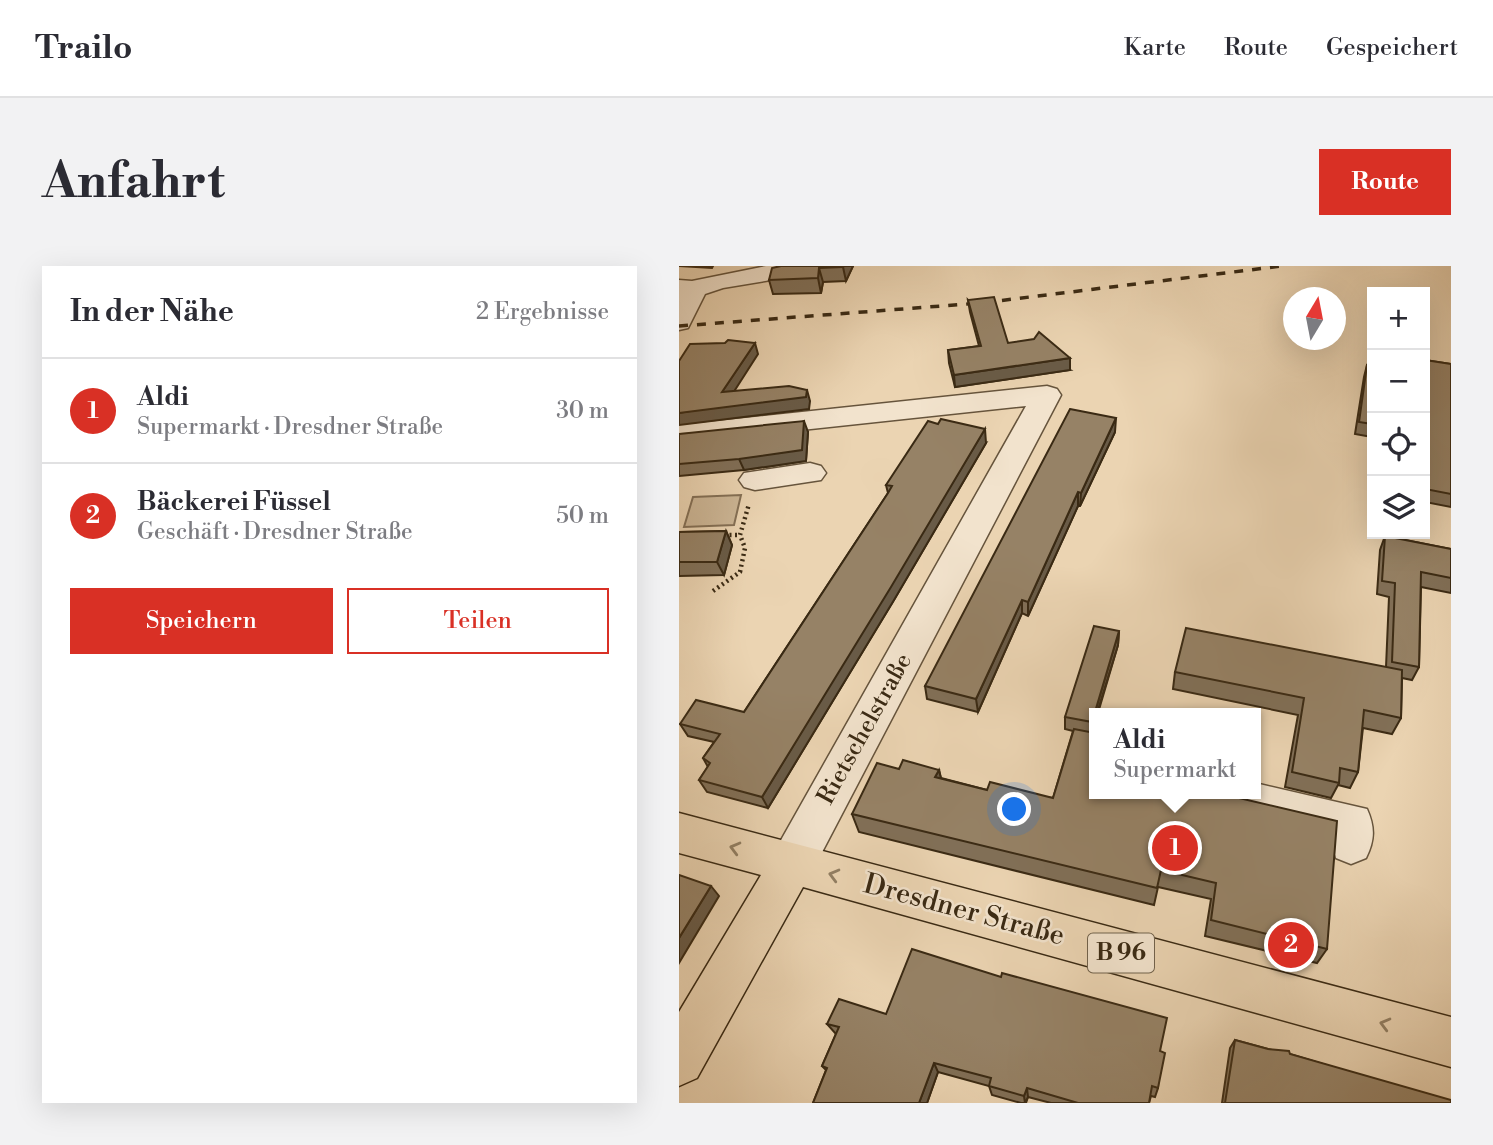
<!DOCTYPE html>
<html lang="de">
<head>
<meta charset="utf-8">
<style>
  :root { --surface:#fff; --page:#f2f2f3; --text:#2b2b33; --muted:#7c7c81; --line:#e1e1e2; --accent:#d93025 }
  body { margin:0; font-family:"Libre Bodoni",serif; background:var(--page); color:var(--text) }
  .controls { position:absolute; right:21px; top:21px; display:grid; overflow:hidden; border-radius:0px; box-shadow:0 7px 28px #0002 }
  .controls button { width:63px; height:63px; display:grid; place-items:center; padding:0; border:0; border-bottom:2px solid var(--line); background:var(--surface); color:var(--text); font:35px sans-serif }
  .compass { position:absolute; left:604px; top:21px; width:63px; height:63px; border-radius:50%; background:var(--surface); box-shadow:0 7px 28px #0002; rotate:10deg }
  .you { position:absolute; left:336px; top:544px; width:24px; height:24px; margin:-18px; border:5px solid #fff; border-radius:50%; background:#1a73e8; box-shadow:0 0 0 10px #1a73e833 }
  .badge { display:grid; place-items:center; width:46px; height:46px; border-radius:50%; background:var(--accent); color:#fff; font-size:23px; font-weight:700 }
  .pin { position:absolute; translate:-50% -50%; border:4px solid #fff; box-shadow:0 2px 7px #0006 }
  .popup { position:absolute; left:410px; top:442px; width:172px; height:91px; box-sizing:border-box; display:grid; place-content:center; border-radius:0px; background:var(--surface); filter:drop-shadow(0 2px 5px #0005); font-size:23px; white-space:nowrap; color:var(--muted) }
  .popup b { font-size:26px; color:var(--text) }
  .popup::after { content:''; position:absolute; left:50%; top:100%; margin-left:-14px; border:14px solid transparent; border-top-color:var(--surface) }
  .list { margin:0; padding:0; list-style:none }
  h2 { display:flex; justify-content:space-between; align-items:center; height:91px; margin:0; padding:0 28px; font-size:30px }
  h2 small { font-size:23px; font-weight:400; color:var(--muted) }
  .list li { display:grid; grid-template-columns:46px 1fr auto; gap:21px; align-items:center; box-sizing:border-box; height:105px; padding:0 28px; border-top:2px solid var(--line) }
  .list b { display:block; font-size:26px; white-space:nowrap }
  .list p { margin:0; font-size:23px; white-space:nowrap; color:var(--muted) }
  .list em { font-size:23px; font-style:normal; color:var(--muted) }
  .actions { display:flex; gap:14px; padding:21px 28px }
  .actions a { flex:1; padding:16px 0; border:2px solid var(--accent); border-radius:0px; text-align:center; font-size:24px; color:var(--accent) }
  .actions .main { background:var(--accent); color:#fff }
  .icon { flex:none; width:38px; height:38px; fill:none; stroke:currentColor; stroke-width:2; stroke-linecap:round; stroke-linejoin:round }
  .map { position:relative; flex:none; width:772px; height:837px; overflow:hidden; border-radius:0px }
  header { display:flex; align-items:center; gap:42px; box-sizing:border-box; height:98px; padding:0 35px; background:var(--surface); border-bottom:2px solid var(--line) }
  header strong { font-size:33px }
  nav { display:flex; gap:38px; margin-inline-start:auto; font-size:24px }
  .intro { display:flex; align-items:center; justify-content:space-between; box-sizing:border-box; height:168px; padding:0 42px }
  h1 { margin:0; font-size:49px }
  .button { padding:18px 32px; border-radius:0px; background:var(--accent); color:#fff; font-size:24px; font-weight:700 }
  main { display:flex; gap:42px; padding:0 42px }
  aside { flex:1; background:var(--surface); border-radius:0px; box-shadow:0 7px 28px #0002 }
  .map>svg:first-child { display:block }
  .green { fill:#cdb797; stroke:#847056; stroke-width:2 }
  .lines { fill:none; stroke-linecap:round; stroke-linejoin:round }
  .minor-casing { stroke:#66543c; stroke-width:3 }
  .major-casing { stroke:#3a2a14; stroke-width:3 }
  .path { stroke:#3a2a14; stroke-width:4.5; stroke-dasharray:2 3.5; stroke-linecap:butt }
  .minor { fill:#f2e3cd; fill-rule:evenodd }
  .major { fill:#ebd4b2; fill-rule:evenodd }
  .rail { stroke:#3a2a14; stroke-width:3.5; stroke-dasharray:9 9; stroke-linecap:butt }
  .wall { fill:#817058; stroke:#3a2a14; stroke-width:2 }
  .shaded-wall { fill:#695b47; stroke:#3a2a14; stroke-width:2 }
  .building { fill:#968266; stroke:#3a2a14; stroke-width:2 }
  .oneway { stroke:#927f63 }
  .labels { text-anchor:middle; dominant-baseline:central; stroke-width:5; stroke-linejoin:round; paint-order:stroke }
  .shield { fill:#f2e3cd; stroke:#71624c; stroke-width:2 }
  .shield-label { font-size:23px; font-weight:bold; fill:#3a2a14 }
  .street-label { font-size:24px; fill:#3a2a14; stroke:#f2e3cd }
  .near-street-label { font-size:28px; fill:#3a2a14; stroke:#f2e3cd }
</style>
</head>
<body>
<header>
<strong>Trailo</strong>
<nav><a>Karte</a><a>Route</a><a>Gespeichert</a></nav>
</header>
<div class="intro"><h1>Anfahrt</h1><a class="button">Route</a></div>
<main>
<aside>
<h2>In der Nähe<small>2 Ergebnisse</small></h2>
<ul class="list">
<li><span class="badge">1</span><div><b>Aldi</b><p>Supermarkt · Dresdner Straße</p></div><em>30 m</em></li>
<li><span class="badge">2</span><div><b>Bäckerei Füssel</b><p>Geschäft · Dresdner Straße</p></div><em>50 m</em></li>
</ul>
<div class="actions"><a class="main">Speichern</a><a>Teilen</a></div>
</aside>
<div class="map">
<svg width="772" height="837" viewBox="0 0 772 837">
  <rect width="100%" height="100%" fill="#ebd4b2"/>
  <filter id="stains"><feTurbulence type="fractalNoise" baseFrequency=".00286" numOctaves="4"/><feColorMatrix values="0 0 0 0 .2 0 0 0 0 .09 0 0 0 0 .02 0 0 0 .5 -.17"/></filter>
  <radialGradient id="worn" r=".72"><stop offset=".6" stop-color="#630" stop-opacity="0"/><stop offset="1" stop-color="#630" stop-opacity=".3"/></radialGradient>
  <!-- green -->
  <path class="green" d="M62 229 55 259 5 261 14 231Z"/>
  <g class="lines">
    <!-- minor casing -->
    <g class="minor-casing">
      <g id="minor">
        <path d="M87 0H146L143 5 134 7 44 22 26 28 9 62 0 64V14L13 15Z"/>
        <path d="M368 120 378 123 382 129 129 613 113 619 97 613 91 598 97 583 347 140 0 177V159Z"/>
        <path d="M131 197 142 200 147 207 142 214 76 224 65 221 60 214 65 207Z"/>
        <path d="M576 517 688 543C696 561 696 574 687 592L672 598 657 592 651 571 545 546 530 541 524 528H576Z"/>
      </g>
    </g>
    <!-- major casing -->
    <g class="major-casing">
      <path id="major" d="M0 547 772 751V801L124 621 18 812 0 820V746L82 609 0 587Z"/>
    </g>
    <!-- path -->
    <g class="path">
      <path d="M45 269H61"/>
      <path d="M34 325 61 306 66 282 61 269 70 238"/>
    </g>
    <!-- minor -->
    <use href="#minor" class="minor"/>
    <!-- major -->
    <use href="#major" class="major"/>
    <!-- rail -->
    <path class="rail" d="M0 60 302 37 603 0"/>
  </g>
  <!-- wall -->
  <g class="wall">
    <path d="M0 0H34L33 2Z"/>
    <path d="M102 0H174L167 15 144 16 142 27 94 28 90 14Z"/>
    <path d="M289 34 329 77 391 104 276 121 270 97 269 84 300 80 291 46Z"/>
    <path d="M746 94 772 98V241L746 236Z"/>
    <path d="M688 99 693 100V171L676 168 685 111Z"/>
    <path d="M129 166 127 195 65 204 0 210V168Z"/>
    <path d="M436 166 401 240H399L349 350 343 347 299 446 248 433 246 420Z"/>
    <path d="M307 177 215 334 89 542 28 526 20 514 29 501 24 492 35 476 9 470 1 458 65 446 209 227 207 219Z"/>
    <path d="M47 265 53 279 45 309 0 310V266Z"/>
    <path d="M706 270 772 283V327L742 321 740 401 733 414 723 412 722 452 713 468 684 462 679 506 671 522 659 519 652 532 606 521 619 449 494 423 496 406 707 401 710 331 698 328 701 284Z"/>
    <path d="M440 365 439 379 419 447H416V457L413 467 648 683 638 697 526 670 532 633 479 621 475 639 180 566 173 548 220 503 260 504 262 512 308 524 374 532 394 465 386 463V451Z"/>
    <path d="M207 748 481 785 479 822 476 831 472 830 470 837H372L349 831 347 837H342L313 829 310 820 259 806 248 837H134L147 804 143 800 157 768 148 758Z"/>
    <path d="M556 774 589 783 611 788 772 837H543L551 782Z"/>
  </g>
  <!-- shaded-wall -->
  <g class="shaded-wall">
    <path d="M165 0H174L167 15 164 1Z"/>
    <path d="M140 2 144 16 142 27 139 12Z"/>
    <path d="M76 77 79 88 47 138 43 126Z"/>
    <path d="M391 92V104L276 121 275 109Z"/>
    <path d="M128 124 131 135 130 143 0 159V147Z"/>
    <path d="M437 152 436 166 401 240 402 227Z"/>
    <path d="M125 155 129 166 127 195 65 204 60 193Z"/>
    <path d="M306 163 307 177 215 334 89 542 83 531Z"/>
    <path d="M399 226V240L349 350V336Z"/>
    <path d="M47 265 53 279 45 309 38 296Z"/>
    <path d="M343 334V347L299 446 297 433Z"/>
    <path d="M440 365 439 379 418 447H416V457L412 469 413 456Z"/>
    <path d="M260 504 264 522 256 511Z"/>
    <path d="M32 620 40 630 0 697V672Z"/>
    <path d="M255 797 259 806 248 837H240Z"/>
    <path d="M348 822 349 831 346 837 345 830Z"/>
  </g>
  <!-- building -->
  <g class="building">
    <path d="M102 0H165L164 1 140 2 139 12 90 14 93 2Z"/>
    <path d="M315 31 329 77 355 73 360 66 391 92 275 109 269 84 302 80 289 34Z"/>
    <path d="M49 74 76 77 43 126 110 120 128 124 127 131 0 147V95L11 78 46 77Z"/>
    <path d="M746 94 772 98V228L746 223Z"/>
    <path d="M688 99 693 100V158L680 156Z"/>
    <path d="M391 143 437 152 402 227 399 226 349 336 343 334 297 433 246 420Z"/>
    <path d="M262 153 306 163 212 321 83 531 20 514 31 497 24 492 41 468 1 458 17 434 65 446 209 227 213 220 207 219 249 155 259 158Z"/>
    <path d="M125 155 123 184 60 193 0 198V168Z"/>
    <path d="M47 265 38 296H0V266Z"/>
    <path d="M706 270 772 283V312L742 306 740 401 713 396 716 317 703 315Z"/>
    <path d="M415 360 440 365 413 456 386 451Z"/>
    <path d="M507 362 723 404 722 452 685 444 679 506 661 502 660 517 613 506 625 432 496 406Z"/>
    <path d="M395 463 416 467V528H543L658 555 648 683 532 654 537 617 482 604 478 622 173 548 198 497 220 503 224 494 260 504 256 511 308 524 311 516 374 532Z"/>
    <path d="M0 609 32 620 0 672Z"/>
    <path d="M233 683 322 711 323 707 488 752 481 785 486 787 479 822 473 820 470 837H399L348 822 345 830 310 820 312 812 255 797 240 837H134L148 802 143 800 160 761 148 758 160 733 207 748Z"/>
    <path d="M556 774 589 783 610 785 611 788 772 834V837H546Z"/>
  </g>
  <!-- one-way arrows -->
  <defs><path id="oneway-chevron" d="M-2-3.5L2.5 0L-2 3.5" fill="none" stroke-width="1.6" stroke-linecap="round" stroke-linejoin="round" transform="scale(1.75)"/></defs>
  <g class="oneway">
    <use href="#oneway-chevron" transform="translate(56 582) rotate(-165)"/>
    <use href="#oneway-chevron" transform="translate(155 609) rotate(-165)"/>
    <use href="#oneway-chevron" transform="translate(706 758) rotate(-165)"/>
  </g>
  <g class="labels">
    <!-- shield labels -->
    <rect class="shield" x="409" y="667.5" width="66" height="39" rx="5"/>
    <g class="shield-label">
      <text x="442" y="687">B 96</text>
    </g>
    <!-- street labels -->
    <g class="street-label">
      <text transform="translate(186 463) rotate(-61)">Rietschelstraße</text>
    </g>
    <!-- near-street labels -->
    <g class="near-street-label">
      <text transform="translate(285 644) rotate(15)">Dresdner Straße</text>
    </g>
  </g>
  <rect width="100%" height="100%" filter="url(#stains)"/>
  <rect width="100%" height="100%" fill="url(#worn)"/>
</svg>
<div class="controls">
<button>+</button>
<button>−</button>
<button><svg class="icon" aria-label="locate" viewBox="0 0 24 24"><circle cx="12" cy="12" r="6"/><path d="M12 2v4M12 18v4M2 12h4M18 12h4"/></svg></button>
<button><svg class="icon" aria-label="layers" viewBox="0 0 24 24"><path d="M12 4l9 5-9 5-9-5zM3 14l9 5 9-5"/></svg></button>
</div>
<svg class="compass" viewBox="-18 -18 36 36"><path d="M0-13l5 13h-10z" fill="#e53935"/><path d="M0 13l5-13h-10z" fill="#7c7c81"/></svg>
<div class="you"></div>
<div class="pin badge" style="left:496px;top:582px">1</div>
<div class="popup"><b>Aldi</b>Supermarkt</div>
<div class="pin badge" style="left:612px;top:679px">2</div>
</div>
</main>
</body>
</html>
